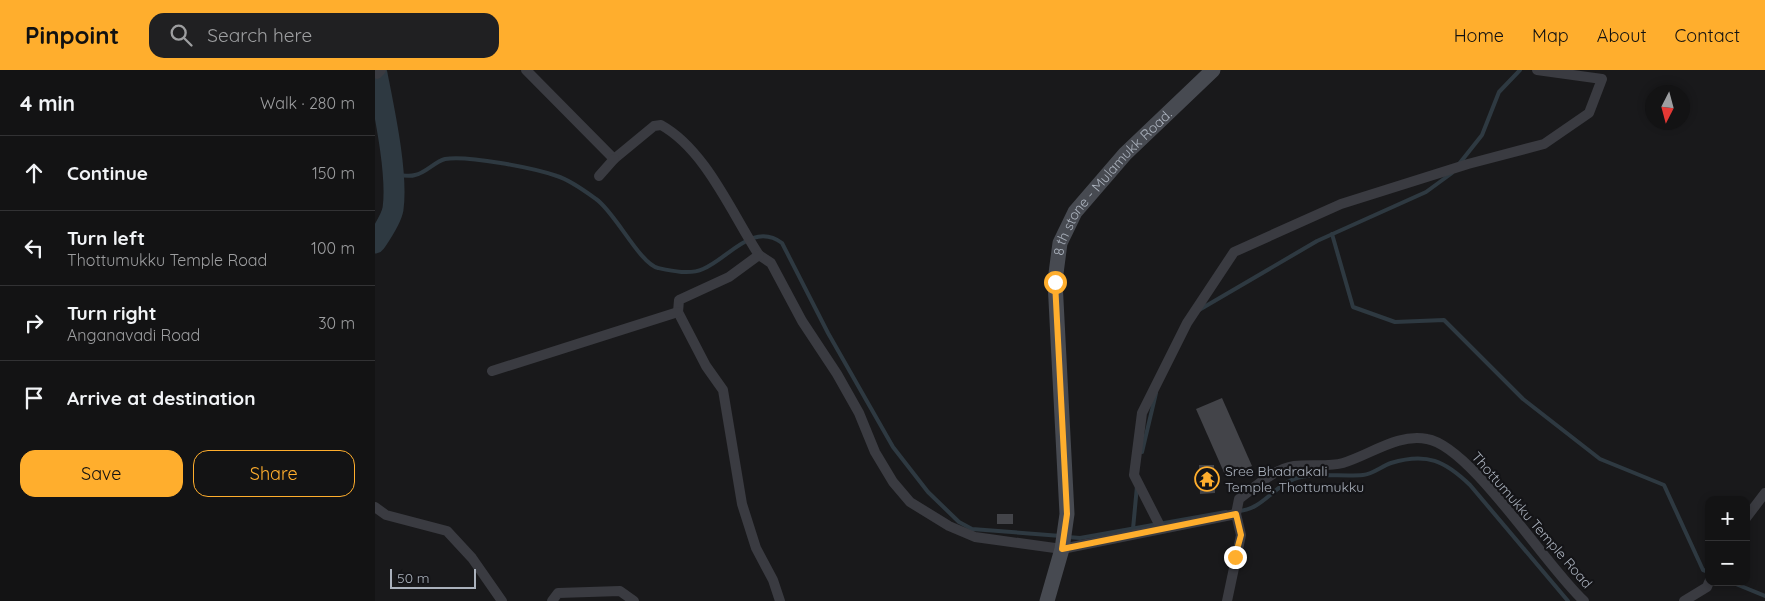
<!DOCTYPE html>
<html lang="en">
<head>
<meta charset="utf-8">
<style>
  :root { --surface:#131314; --page:#202022; --text:#f1f3f6; --muted:#9d9ea0; --line:#323234; --accent:#ffae2d }
  body { margin:0; font-family:Quicksand,sans-serif; background:var(--page); color:var(--text) }
  .controls { position:absolute; right:15px; bottom:15px; display:grid; overflow:hidden; border-radius:10px; box-shadow:0 2px 8px #0003 }
  .controls button { width:45px; height:45px; display:grid; place-items:center; padding:0; border:0; border-bottom:1px solid var(--line); background:var(--surface); color:var(--text); font:25px sans-serif }
  .compass { position:absolute; left:1270px; top:15px; width:45px; height:45px; border-radius:50%; background:var(--surface); box-shadow:0 2px 8px #0003; rotate:186deg }
  .scale { position:absolute; left:15px; bottom:12px; width:86px; box-sizing:border-box; padding-left:5px; border:2px solid #aab1bc; border-top:0; font-size:14px; line-height:18px; white-space:nowrap; color:#aab1bc; -webkit-text-stroke:4px #141417; paint-order:stroke }
  .stop { position:absolute; width:15px; height:15px; margin:-11px; border:4px solid #ffae2d; border-radius:50%; background:#fff }
  .stop.end { background:#ffae2d; border-color:#fff; box-shadow:0 1px 5px #0008 }
  .list { margin:0; padding:0; list-style:none }
  h2 { display:flex; justify-content:space-between; align-items:center; height:65px; margin:0; padding:0 20px; font-size:21px }
  h2 small { font-size:16px; font-weight:400; color:var(--muted) }
  .list li { display:grid; grid-template-columns:32px 1fr auto; gap:15px; align-items:center; box-sizing:border-box; height:75px; padding:0 20px; border-top:1px solid var(--line) }
  .list b { display:block; font-size:19px; white-space:nowrap }
  .list p { margin:0; font-size:16px; white-space:nowrap; color:var(--muted) }
  .list em { font-size:16px; font-style:normal; color:var(--muted) }
  .actions { display:flex; gap:10px; padding:15px 20px }
  .actions a { flex:1; padding:11px 0; border:1px solid var(--accent); border-radius:15px; text-align:center; font-size:18px; color:var(--accent) }
  .actions .main { background:var(--accent); color:#111 }
  .icon { flex:none; width:28px; height:28px; fill:none; stroke:currentColor; stroke-width:2; stroke-linecap:round; stroke-linejoin:round }
  .map { position:relative; flex:none; width:1390px; height:531px; overflow:hidden }
  header { display:flex; align-items:center; gap:30px; box-sizing:border-box; height:70px; padding:0 25px; background:var(--accent); color:#111 }
  header strong { font-size:24px }
  nav { display:flex; gap:28px; margin-inline-start:auto; font-size:18px }
  .search { width:350px; height:45px; background:var(--page); display:flex; align-items:center; gap:12px; box-sizing:border-box; padding:0 18px; border-radius:15px; color:var(--muted); font-size:19px }
  main { display:flex }
  aside { flex:1; background:var(--surface) }
  .map>svg:first-child { display:block }
  .lines { fill:none; stroke-linecap:round; stroke-linejoin:round }
  .stream { stroke:#2e3941; stroke-width:4 }
  .river { stroke:#2e3941; stroke-width:21 }
  .building { fill:#434449 }
  .minor { stroke:#3a3b41; stroke-width:10 }
  .secondary { stroke:#474a51; stroke-width:15 }
  .route { stroke:#ffae2d; stroke-width:6 }
  .labels { text-anchor:middle; dominant-baseline:central; stroke-width:4.5; stroke-linejoin:round; paint-order:stroke }
  .street-label { font-size:14px; fill:#aab1bc; stroke:#141417 }
  .poi-label { font-size:14px; fill:#aab1bc; stroke:#141417; text-anchor:start }
</style>
</head>
<body>
<header>
<strong>Pinpoint</strong>
<div class="search"><svg class="icon" aria-label="search" viewBox="0 0 24 24"><circle cx="10" cy="10" r="6"/><path d="M15 15l6 6"/></svg>Search here</div>
<nav><a>Home</a><a>Map</a><a>About</a><a>Contact</a></nav>
</header>
<main>
<aside>
<h2>4 min<small>Walk · 280 m</small></h2>
<ul class="list">
<li><svg class="icon" aria-label="ahead" viewBox="0 0 24 24"><path d="M12 20V5M6 11l6-6 6 6"/></svg><div><b>Continue</b></div><em>150 m</em></li>
<li><svg class="icon" aria-label="left" viewBox="0 0 24 24"><path d="M17 20v-9H6M10 6l-5 5 5 5"/></svg><div><b>Turn left</b><p>Thottumukku Temple Road</p></div><em>100 m</em></li>
<li><svg class="icon" aria-label="right" viewBox="0 0 24 24"><path d="M7 20v-9h11M14 6l5 5-5 5"/></svg><div><b>Turn right</b><p>Anganavadi Road</p></div><em>30 m</em></li>
<li><svg class="icon" aria-label="arrive" viewBox="0 0 24 24"><path d="M6 21V4h12l-3 4 3 4H6"/></svg><div><b>Arrive at destination</b></div></li>
</ul>
<div class="actions"><a class="main">Save</a><a>Share</a></div>
</aside>
<div class="map">
<svg width="1390" height="531" viewBox="0 0 1390 531">
  <rect width="100%" height="100%" fill="#19191b"/>
  <g class="lines">
    <!-- stream -->
    <g class="stream">
      <path d="M1084 94 1107 65 1124 22 1145 0"/>
      <path d="M17 104C24 105 34 107 40 105 51 103 59 92 70 89 92 85 159 98 182 106 195 110 210 121 221 129 240 142 265 194 283 198 297 201 315 205 328 199 354 188 378 151 407 173L453 263 518 377 553 422 584 452 597 459 686 466"/>
      <path d="M957 164 978 237 1020 252 1069 250 1148 329 1225 389 1289 415 1328 500 1334 502"/>
      <path d="M824 240 942 171 1051 122 1077 103"/>
      <path d="M767 382 781 323"/>
      <path d="M863 441C887 440 899 416 919 409 940 402 966 407 988 405 998 404 1007 396 1016 393 1052 382 1070 391 1095 415L1193 531"/>
      <path d="M758 459 762 416"/>
      <path d="M693 467 705 468 851 442"/>
      <path d="M1356 512 1390 526"/>
    </g>
    <!-- river -->
    <path class="river" d="M0 4H2C9 40 23 104 18 139 16 150 6 164 0 173"/>
  </g>
  <!-- building -->
  <g class="building">
    <path d="M847 328 877 396 851 407 821 339Z"/>
    <path d="M824 395H839L840 423 825 424Z"/>
    <rect x="622" y="444" width="16" height="10"/>
  </g>
  <g class="lines">
    <!-- minor -->
    <g class="minor">
      <path d="M151 0 239 89 279 56 286 55C331 80 357 144 384 185L396 193 427 251 462 304 484 343 500 382 518 412 535 432 574 456 600 467 687 479 861 444"/>
      <path d="M2 4 6 0"/>
      <path d="M224 106 239 89"/>
      <path d="M384 185 354 207 304 230 303 242 331 296 348 320 367 434 381 478 398 510 405 531"/>
      <path d="M117 301 303 242"/>
      <path d="M0 437 11 445 72 461 97 488 127 531"/>
      <path d="M861 444 864 429C880 417 899 399 919 396 935 394 954 397 968 393 995 385 1023 363 1052 369 1096 376 1172 498 1209 531"/>
      <path d="M1371 448 1390 423"/>
      <path d="M786 458 759 405 767 343 812 253 859 182 966 134 1093 94 1169 74 1214 43 1227 9 1162 0"/>
      <path d="M177 531 183 523 245 521 259 531"/>
      <path d="M852 531 866 465 861 444"/>
      <path d="M1309 531 1332 517 1334 512"/>
    </g>
    <!-- secondary -->
    <path class="secondary" id="s1" d="M672 531 687 479 692 444 680 211 685 173 700 142 750 84 838 0"/>
  </g>
  <g class="lines">
    <!-- route -->
    <path class="route" d="M680 212 692 444 687 479 861 444 866 465 860 487"/>
  </g>
  <!-- icons -->
  <defs>
    <g id="temple-ring" transform="scale(1.25)"><circle r="9.5" fill="#141417" stroke="#ffae2d" stroke-width="1.5"/><path d="M0-6L5-2H3V0L6.5 2.5H4V6H1.5V3h-3V6H-4V2.5H-6.5L-3 0V-2H-5Z" fill="#ffae2d"/></g>
  </defs>
  <g fill-rule="evenodd">
    <use href="#temple-ring" x="832" y="409"/>
  </g>
  <g class="labels">
    <!-- street labels -->
    <g class="street-label">
      <text stroke="none"><textPath href="#s1" startOffset="441">8 th stone - Mulamukk Road.</textPath></text>
      <text transform="translate(1157 450) rotate(49)">Thottumukku Temple Road</text>
    </g>
    <!-- poi labels -->
    <g class="poi-label">
      <text x="850" y="401">Sree Bhadrakali<tspan x="850" dy="16">Temple, Thottumukku</tspan></text>
    </g>
  </g>
</svg>
<div class="controls">
<button>+</button>
<button>−</button>
</div>
<svg class="compass" viewBox="-18 -18 36 36"><path d="M0-13l5 13h-10z" fill="#e53935"/><path d="M0 13l5-13h-10z" fill="#9d9ea0"/></svg>
<div class="scale">50 m</div>
<div class="stop" style="left:680px;top:212px"></div>
<div class="stop end" style="left:860px;top:487px"></div>
</div>
</main>
</body>
</html>
